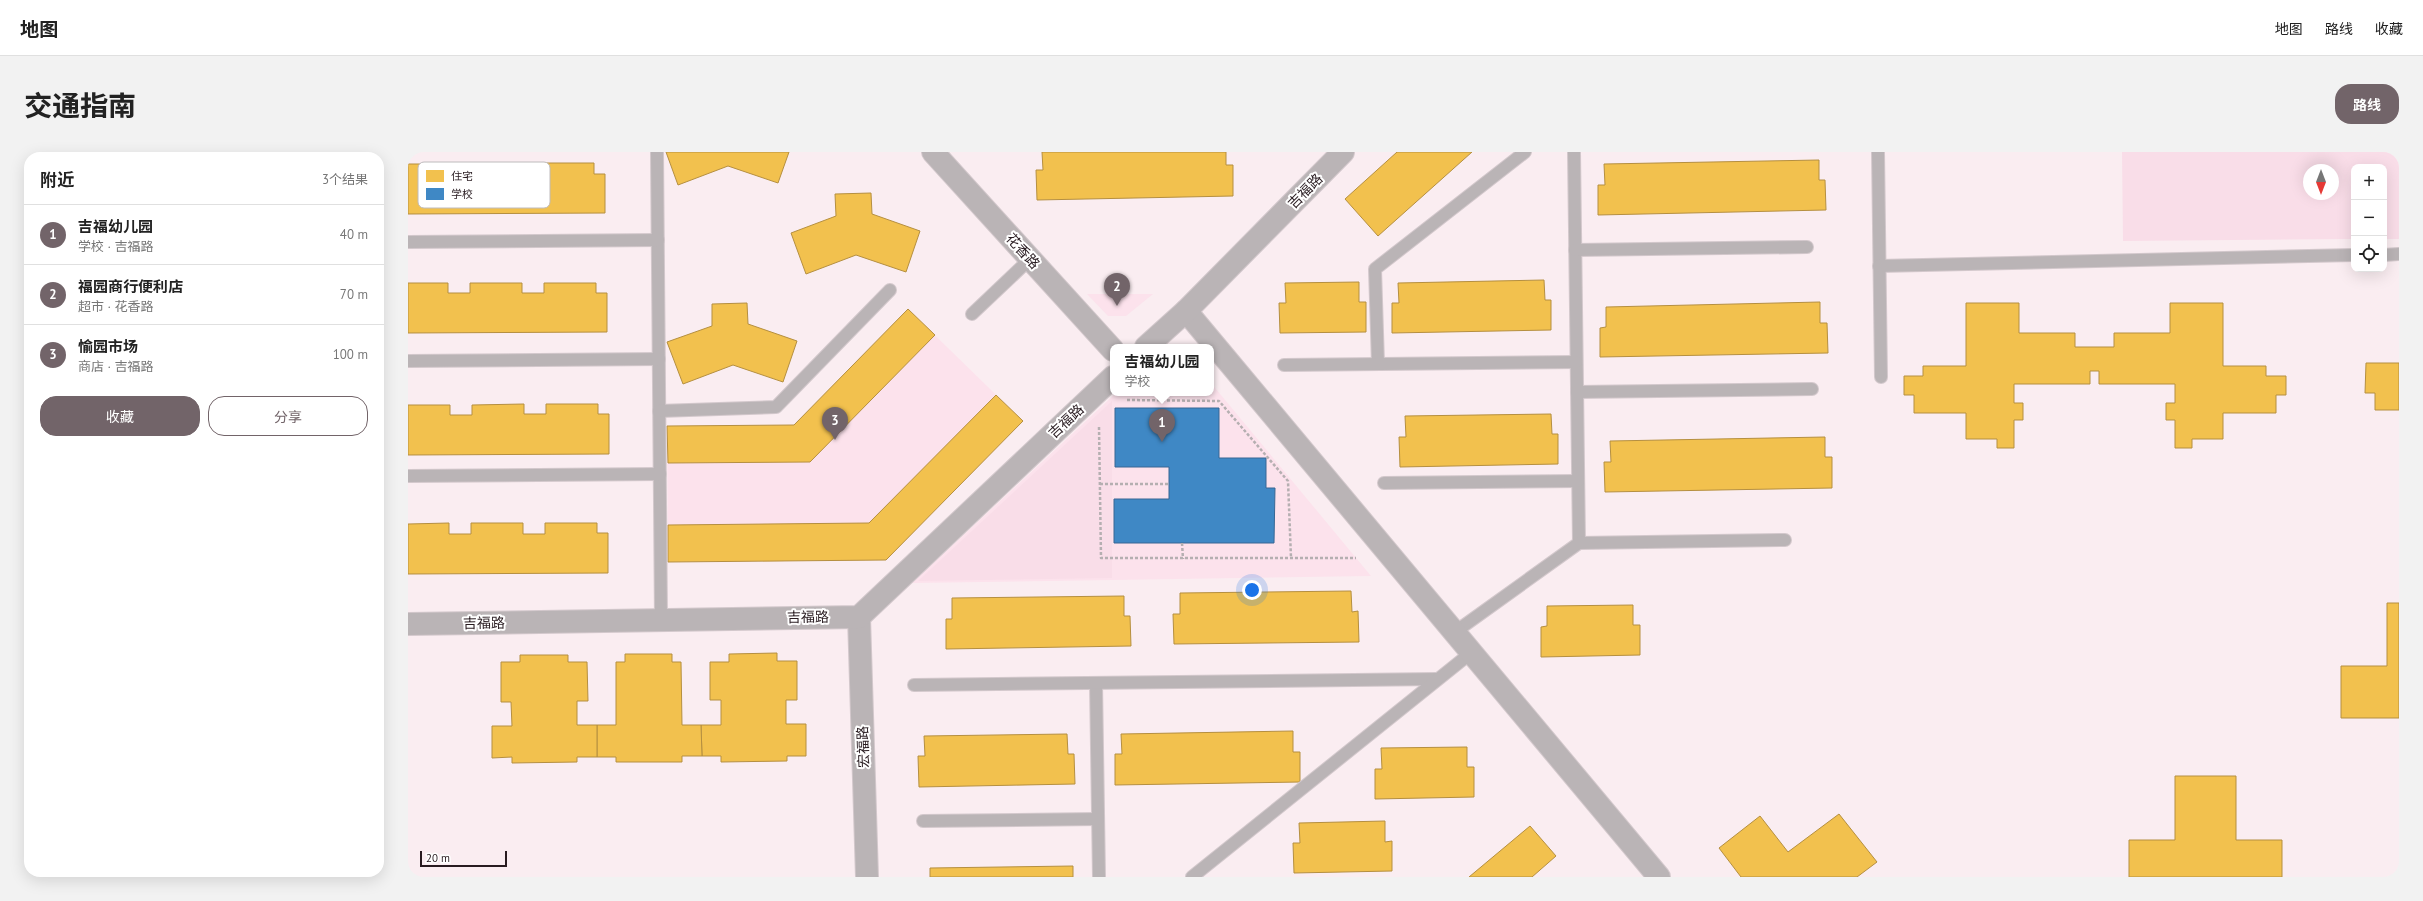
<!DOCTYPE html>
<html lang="zh">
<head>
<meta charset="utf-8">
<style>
  :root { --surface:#fff; --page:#f2f2f2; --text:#222; --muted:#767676; --line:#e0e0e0; --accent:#726469 }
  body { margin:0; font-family:"PT Sans","Noto Sans SC",sans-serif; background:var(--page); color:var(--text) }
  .controls { position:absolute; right:12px; top:12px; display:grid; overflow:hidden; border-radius:8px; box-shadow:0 4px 16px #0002 }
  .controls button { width:36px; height:36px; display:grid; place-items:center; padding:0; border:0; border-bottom:1px solid var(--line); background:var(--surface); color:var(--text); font:20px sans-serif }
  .compass { position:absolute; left:1895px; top:12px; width:36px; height:36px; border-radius:50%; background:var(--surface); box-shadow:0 4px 16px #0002; rotate:180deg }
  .scale { position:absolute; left:12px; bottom:10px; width:87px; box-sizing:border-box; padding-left:4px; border:2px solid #281b20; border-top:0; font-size:11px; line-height:14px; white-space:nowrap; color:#281b20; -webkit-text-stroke:3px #fff; paint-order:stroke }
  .you { position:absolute; left:844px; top:438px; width:14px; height:14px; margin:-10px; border:3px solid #fff; border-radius:50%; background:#1a73e8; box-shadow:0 0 0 6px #1a73e833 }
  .badge { display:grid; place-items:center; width:26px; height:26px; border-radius:50%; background:var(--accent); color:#fff; font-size:13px; font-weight:700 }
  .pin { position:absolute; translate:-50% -33px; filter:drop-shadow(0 1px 2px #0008) }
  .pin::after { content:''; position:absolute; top:21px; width:14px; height:12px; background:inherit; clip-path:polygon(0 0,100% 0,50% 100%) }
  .popup { position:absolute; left:702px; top:192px; width:104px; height:52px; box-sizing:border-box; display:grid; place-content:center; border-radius:8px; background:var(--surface); filter:drop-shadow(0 1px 3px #0005); font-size:13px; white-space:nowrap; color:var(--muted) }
  .popup b { font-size:15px; color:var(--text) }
  .popup::after { content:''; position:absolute; left:50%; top:100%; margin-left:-8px; border:8px solid transparent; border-top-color:var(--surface) }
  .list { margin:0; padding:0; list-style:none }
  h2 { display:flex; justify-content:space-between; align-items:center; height:52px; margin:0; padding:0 16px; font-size:17px }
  h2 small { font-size:13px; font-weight:400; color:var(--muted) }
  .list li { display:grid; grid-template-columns:26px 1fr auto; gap:12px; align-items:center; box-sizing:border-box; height:60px; padding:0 16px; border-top:1px solid var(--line) }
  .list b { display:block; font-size:15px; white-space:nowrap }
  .list p { margin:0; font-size:13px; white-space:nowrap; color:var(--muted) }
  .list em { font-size:13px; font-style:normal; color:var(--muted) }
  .actions { display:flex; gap:8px; padding:12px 16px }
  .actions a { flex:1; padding:9px 0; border:1px solid var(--accent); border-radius:16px; text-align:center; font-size:14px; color:var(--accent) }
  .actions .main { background:var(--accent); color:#fff }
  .icon { flex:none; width:22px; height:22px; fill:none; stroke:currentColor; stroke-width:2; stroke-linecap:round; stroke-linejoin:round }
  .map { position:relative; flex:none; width:1991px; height:725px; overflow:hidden; border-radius:16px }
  header { display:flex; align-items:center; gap:24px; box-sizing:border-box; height:56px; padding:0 20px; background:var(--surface); border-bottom:1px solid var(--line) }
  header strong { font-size:19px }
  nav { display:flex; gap:22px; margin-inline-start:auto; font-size:14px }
  .intro { display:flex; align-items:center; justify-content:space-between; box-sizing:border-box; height:96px; padding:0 24px }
  h1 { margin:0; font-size:28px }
  .button { padding:10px 18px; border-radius:16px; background:var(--accent); color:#fff; font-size:14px; font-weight:700 }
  main { display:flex; gap:24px; padding:0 24px }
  aside { flex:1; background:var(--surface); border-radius:16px; box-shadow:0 4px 16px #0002 }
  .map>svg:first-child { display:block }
  .built { fill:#fce2ec }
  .green { fill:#f9dde8; fill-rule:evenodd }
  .homes { fill:#f2c14e; stroke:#b58f40 }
  .schools { fill:#3f88c5; stroke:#386794 }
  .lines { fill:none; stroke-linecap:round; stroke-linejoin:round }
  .lane-casing { stroke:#d3c8cc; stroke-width:14 }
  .street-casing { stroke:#d3c8cc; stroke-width:24 }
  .path { stroke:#b5afb1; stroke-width:2.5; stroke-dasharray:3 2; stroke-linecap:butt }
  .lane { stroke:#bab4b6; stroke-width:12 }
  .street { stroke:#bab4b6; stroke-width:22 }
  .labels { text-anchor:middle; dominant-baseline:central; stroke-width:4; stroke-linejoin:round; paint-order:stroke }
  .street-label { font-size:14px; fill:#281b20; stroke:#fff }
  .key { fill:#fff; stroke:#bebbbc; stroke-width:1 }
  .key-label { font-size:11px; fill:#281b20 }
</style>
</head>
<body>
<header>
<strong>地图</strong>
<nav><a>地图</a><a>路线</a><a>收藏</a></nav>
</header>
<div class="intro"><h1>交通指南</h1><a class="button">路线</a></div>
<main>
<aside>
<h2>附近<small>3个结果</small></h2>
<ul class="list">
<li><span class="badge">1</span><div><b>吉福幼儿园</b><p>学校 · 吉福路</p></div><em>40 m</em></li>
<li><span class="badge">2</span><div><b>福园商行便利店</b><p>超市 · 花香路</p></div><em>70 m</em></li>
<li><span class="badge">3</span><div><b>愉园市场</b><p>商店 · 吉福路</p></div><em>100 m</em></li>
</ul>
<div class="actions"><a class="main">收藏</a><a>分享</a></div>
</aside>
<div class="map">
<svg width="1991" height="725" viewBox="0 0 1991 725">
  <rect width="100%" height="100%" fill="#faedf1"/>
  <!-- built -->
  <g class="built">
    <path d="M679 142H745L718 164H700Z"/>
    <path d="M500 157 615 269 478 408 260 410 259 274 386 273Z"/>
    <path d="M803 231 963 424 504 431 708 241H803Z"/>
  </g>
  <!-- green -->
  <g class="green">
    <path d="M1714 0H1991V87H1976V15H1946V87L1715 89ZM1901 18H1925V42H1901Z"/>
    <path d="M704 249V426L510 429Z"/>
  </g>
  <!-- homes -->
  <g class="homes">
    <path d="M258 0H381L370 31 320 14 270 33Z"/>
    <path d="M634 0H818V13H825V44L629 48 628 18H635Z"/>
    <path d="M989 0H1064L970 84 937 47Z"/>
    <path d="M1411 8V28H1417L1418 58 1190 63V33H1197L1196 12Z"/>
    <path d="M112 11V22H134V11H186V22H197V61L0 62V12H38V22H59V12Z"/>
    <path d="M463 41 464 62 512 79 498 120 448 103 398 122 383 81 428 64 427 42Z"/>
    <path d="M1136 128 1137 148H1143V178L984 181V151H991L990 131Z"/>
    <path d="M951 130V150H958V180L872 181 871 151H878L877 131Z"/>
    <path d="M0 131H40V141H62V131H114V141H136V131H188V141H199V180L0 181Z"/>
    <path d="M1412 150V171H1419L1420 201 1192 205V176L1198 175V155Z"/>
    <path d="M339 151 340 172 389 189 375 230 325 213 275 232 259 190 304 174V152Z"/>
    <path d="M1558 151H1611V181H1667V195H1706V181H1762V151H1815V214H1858V224H1878V243H1868V261H1815V287H1784V296H1767V268H1758V251H1767V232H1691V219H1682V232H1606V251H1615V268H1606V296H1589V287H1558V261H1506V243H1496V224H1515V214H1558Z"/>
    <path d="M500 157 527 183 402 310 260 311 259 274 386 273Z"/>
    <path d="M1958 211H1991V258H1967V241H1957Z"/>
    <path d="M588 243 615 269 478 408 260 410V373L461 371Z"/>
    <path d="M116 252V262H138V252H190V262H201V302L0 303V253H42V263H64V253Z"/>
    <path d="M1143 262 1144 282H1150V312L992 315 991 285H998L997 264Z"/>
    <path d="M1417 285V305H1424V336L1197 340 1196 310H1203L1202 289Z"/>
    <path d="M41 371V382H63V371H115V382H137V371H189V381H200V421L0 422V372Z"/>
    <path d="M943 439 944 460 950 459 951 490 766 492 765 462H772V441Z"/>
    <path d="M716 444V464H722L723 494 538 497V467H544V446Z"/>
    <path d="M1979 451H1991V566H1933V514H1979Z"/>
    <path d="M1225 453V473H1232V503L1133 505V475L1139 474V454Z"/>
    <path d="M369 501V509H389V548H378V572H398V604H379V609L313 610V604H294L293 573H313V548H302V510H321V502Z"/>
    <path d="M217 502H264V510H273L274 573H293L294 604H274V610H208V605H189V573H208V510H217Z"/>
    <path d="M112 503H160V510H179L180 549H169V573H189V605H169V610L104 611V605L84 606V574H104L103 550H93V510H112Z"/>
    <path d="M885 579V600H892V630L707 633V602H714L713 582Z"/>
    <path d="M659 582 660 602H666L667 632 511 635 510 604H517L516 584Z"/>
    <path d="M1059 595V615H1066V645L967 647V617H974L973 596Z"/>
    <path d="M1767 624H1828V688H1874V725H1721V688H1767Z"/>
    <path d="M1431 662 1469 710 1449 725H1333L1311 696 1352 664 1380 700Z"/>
    <path d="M977 669V690L984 689V719L886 721 885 691H892L891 671Z"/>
    <path d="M1122 674 1148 704 1124 725H1061Z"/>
    <path d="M665 714V725H522V716Z"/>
  </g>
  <!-- schools -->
  <path class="schools" d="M707 256H811V306H858V336H867L866 391H706V347H761V315H707Z"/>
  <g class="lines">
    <!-- lane casing -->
    <g class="lane-casing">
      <g id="lane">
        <path d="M249 0 253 468"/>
        <path d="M1166 0 1171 391"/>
        <path d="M1470 0 1473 225"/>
        <path d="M0 90 250 88"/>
        <path d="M1167 98 1399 95"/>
        <path d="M1976 103 1991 102"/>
        <path d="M1471 114 1946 103"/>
        <path d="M564 162 622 107"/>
        <path d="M0 209 251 207"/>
        <path d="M970 212 967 117 1117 0"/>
        <path d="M876 213 1168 210"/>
        <path d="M1169 240 1404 237"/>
        <path d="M251 259 368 255 482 138"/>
        <path d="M0 324 252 322"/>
        <path d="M976 331 1170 329"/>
        <path d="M1047 480 1171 391 1377 388"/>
        <path d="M688 531 691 725"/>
        <path d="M506 533 1029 527"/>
        <path d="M515 669 690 667"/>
        <path d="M784 725 1064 500"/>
      </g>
    </g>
    <!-- street casing -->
    <g class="street-casing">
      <g id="street">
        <path d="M525 0 705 198"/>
        <path d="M778 159 1251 725"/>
        <path d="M738 195 778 159 935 0"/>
        <path d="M451 465 459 725"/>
        <path d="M0 472 451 465 705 225"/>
      </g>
    </g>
    <!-- path -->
    <g class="path">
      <path d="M719 248 811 249 880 329 883 406"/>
      <path d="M691 275 693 406H948"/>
      <path d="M692 332H761"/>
      <path d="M774 391 775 407"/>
    </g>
    <!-- lane -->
    <use href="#lane" class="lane"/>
    <!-- street -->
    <use href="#street" class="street"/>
  </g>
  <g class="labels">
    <!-- street labels -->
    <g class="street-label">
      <text transform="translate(897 39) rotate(-45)">吉福路</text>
      <text transform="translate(615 99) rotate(48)">花香路</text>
      <text transform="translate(658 269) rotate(-43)">吉福路</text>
      <text transform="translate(400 465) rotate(-1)">吉福路</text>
      <text transform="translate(76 471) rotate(-1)">吉福路</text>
      <text transform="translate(455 595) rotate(-92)">宏福路</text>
    </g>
  </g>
  <!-- legend -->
  <rect x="10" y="10" width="132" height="46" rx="6" class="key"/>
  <rect x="18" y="18" width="18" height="12" fill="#f2c14e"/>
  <rect x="18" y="36" width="18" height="12" fill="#3f88c5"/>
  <g class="key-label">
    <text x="43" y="28">住宅</text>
    <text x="43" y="46">学校</text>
  </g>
</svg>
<div class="controls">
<button>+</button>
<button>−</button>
<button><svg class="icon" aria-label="locate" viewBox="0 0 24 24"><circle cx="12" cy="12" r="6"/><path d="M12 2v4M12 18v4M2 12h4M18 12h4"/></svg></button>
</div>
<svg class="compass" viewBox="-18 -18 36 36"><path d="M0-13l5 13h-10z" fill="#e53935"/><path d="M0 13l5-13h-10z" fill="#767676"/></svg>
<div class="scale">20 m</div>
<div class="you"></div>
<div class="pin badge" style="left:754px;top:290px">1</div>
<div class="popup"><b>吉福幼儿园</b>学校</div>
<div class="pin badge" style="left:709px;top:154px">2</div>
<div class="pin badge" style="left:427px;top:288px">3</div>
</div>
</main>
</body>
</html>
